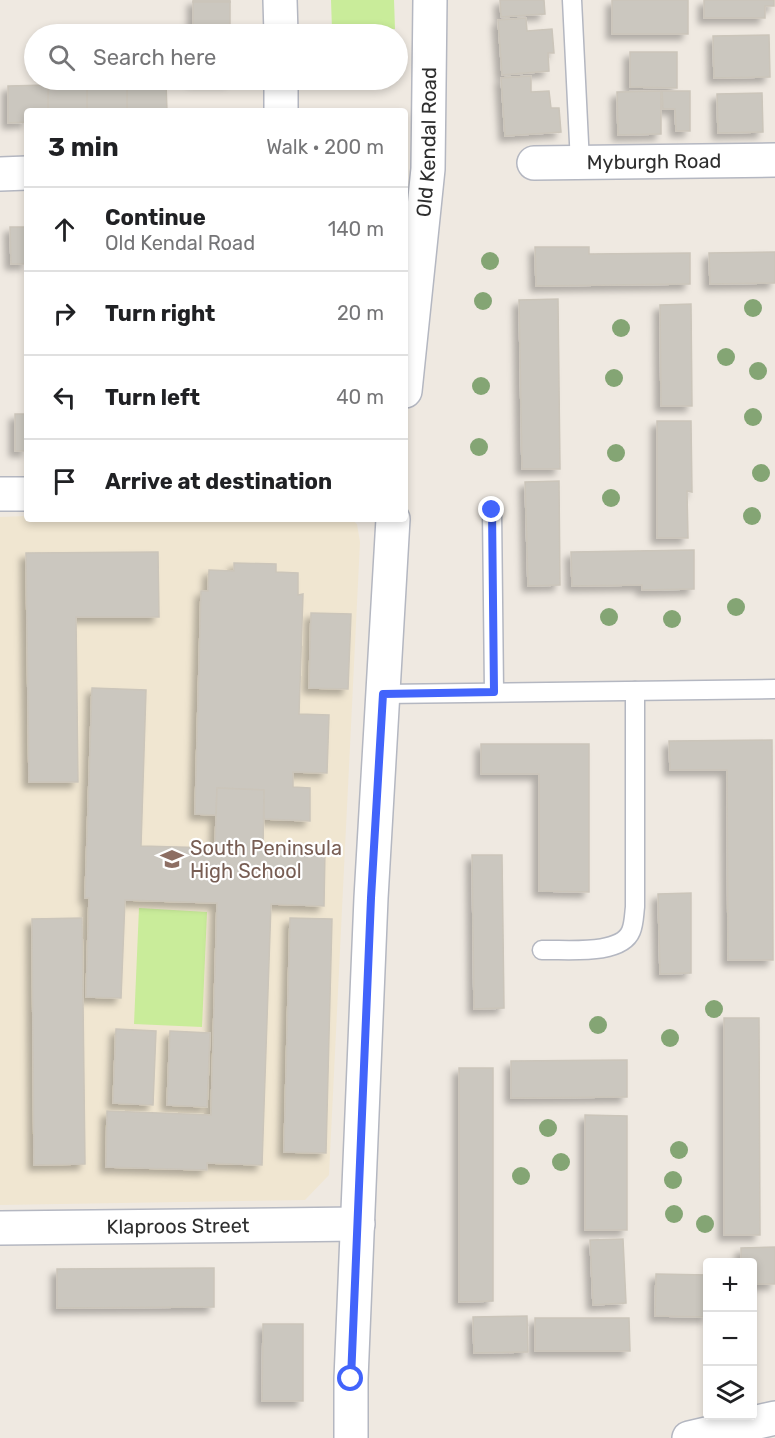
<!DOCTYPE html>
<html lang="en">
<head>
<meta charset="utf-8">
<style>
  :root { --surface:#fff; --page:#f2f2f2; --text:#202124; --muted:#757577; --line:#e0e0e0 }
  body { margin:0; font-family:Rubik,sans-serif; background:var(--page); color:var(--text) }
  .controls { position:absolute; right:18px; bottom:18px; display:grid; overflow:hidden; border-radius:6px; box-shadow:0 3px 9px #0003 }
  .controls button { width:54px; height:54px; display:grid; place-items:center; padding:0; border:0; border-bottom:2px solid var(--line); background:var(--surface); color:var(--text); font:30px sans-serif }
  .stop { position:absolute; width:18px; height:18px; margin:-14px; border:4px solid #4264fb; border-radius:50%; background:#fff }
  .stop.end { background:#4264fb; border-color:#fff; box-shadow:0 2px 6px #0008 }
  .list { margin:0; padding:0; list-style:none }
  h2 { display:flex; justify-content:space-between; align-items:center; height:78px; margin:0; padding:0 24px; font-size:26px }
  h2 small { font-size:20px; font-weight:400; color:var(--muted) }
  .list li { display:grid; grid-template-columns:39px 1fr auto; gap:18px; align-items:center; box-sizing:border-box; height:84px; padding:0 24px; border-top:2px solid var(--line) }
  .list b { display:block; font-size:22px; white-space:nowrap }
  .list p { margin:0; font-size:20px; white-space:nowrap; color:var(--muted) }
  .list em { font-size:20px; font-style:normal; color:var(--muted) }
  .icon { flex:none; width:33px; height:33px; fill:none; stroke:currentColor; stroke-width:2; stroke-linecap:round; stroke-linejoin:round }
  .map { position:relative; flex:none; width:775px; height:1438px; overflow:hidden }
  .search { position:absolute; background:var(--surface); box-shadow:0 3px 9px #0003; left:24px; top:24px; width:384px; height:66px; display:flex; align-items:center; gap:15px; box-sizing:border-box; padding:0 21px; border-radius:33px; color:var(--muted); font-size:22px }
  .panel { position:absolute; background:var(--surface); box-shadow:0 3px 9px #0003; left:24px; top:108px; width:384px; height:414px; border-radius:6px }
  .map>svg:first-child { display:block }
  .education { fill:#f0e6d1 }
  .pitch { fill:#c9ec9a }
  .building { fill:#cbc7bf; stroke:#cbc5ba; stroke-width:1.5; filter:url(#shadow) }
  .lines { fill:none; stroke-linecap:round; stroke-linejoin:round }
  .service-casing { stroke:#b4b7c1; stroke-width:21 }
  .minor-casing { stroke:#b4b7c1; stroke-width:36 }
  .tertiary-casing { stroke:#b4b7c1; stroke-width:36 }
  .service { stroke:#fff; stroke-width:18 }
  .minor { stroke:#fff; stroke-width:33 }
  .tertiary { stroke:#fff; stroke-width:33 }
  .tree { fill:#84a574 }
  .route { stroke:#4264fb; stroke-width:8 }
  .labels { text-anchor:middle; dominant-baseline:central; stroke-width:4.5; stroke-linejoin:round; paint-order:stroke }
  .street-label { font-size:20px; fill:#2e2e2e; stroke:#fff }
  .education-label { font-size:20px; fill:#785e54; stroke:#fff; text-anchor:start }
</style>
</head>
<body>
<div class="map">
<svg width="775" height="1438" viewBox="0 0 775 1438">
  <defs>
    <filter id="shadow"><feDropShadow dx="-5.5" dy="5.5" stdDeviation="3" flood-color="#0004"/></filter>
  </defs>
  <rect width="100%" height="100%" fill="#efe9e1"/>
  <!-- education -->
  <path class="education" d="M27 516V519H351L357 524 360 542 329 1175 305 1200 0 1205V517Z"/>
  <!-- pitch -->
  <g class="pitch">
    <path d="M331 0H394L395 29 332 30Z"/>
    <path d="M139 908 207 912 202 1027 134 1024Z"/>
  </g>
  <!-- building -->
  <g class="building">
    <rect x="193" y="0" width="37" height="2"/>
    <path d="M500 0H544L545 14 501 17Z"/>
    <rect x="612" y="0" width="76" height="34"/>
    <path d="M704 0H774V6H765V18H704Z"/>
    <rect x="193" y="2" width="37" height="32"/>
    <path d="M526 18 527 31 552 29 554 53H548L549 71 502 75 498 20Z"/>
    <path d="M769 35 770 77 714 78 713 36Z"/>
    <path d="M630 52H677V88L630 87Z"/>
    <path d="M531 76V92L549 91 551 108H559L561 132 505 136 501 78Z"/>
    <path d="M193 80H230V81H194Z"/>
    <path d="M166 83 167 111H127V84Z"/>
    <rect x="87" y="84" width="40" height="27"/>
    <path d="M87 84V111H48V85Z"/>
    <path d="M48 85V111H27V122L8 123V86Z"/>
    <path d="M661 91V134L618 135 617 92Z"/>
    <path d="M662 91H690V131H676L675 109H663Z"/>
    <path d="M762 93 763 132 718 133 717 94Z"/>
    <path d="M10 227H27V264H11Z"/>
    <path d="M535 247H589V254L690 253V284L536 286Z"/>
    <path d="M775 252V283L710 284 709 253Z"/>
    <path d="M558 299 560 469H522L519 300Z"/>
    <path d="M691 304 692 406H661L660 305Z"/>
    <rect x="15" y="414" width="12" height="37"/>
    <path d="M657 421H691L692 492 687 491 688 538H657Z"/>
    <path d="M559 481 560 585 528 586 525 482Z"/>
    <path d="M694 550V589L642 590V585L572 586 571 552Z"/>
    <path d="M158 552 159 617H76L78 782H29L26 553Z"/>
    <path d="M234 563 276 564V572L298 573V595L303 594 299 714 329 715 327 773 293 772V787L310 788V821L264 819V790L217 788 216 815 195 814 201 591H208L209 570 234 571Z"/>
    <path d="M311 613 351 614 348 689 309 688Z"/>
    <path d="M92 688 146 690 141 846 215 848 217 788 264 790 263 848 325 850 324 906 271 904 262 1165 207 1163V1170L106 1167 107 1111 211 1115 217 903 125 900 121 998 86 997 89 898H85Z"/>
    <path d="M772 740 773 960H728L727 770H670L669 741Z"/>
    <path d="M481 744H589V892L539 891V774H481Z"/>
    <path d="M472 855H502L504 1008 474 1009Z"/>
    <path d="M691 893V973L660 974 658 894Z"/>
    <path d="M82 918 85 1164 34 1165 32 919Z"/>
    <path d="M290 918 332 919 326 1153 284 1152Z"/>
    <path d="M724 1018H759L760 1235H724Z"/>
    <path d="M116 1029 156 1031 153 1105 113 1103Z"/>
    <path d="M170 1031 210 1033 207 1107 167 1105Z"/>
    <path d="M627 1060V1097L511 1098V1061Z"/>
    <path d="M459 1068H493V1301L459 1302Z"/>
    <path d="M585 1115 627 1116V1230H585Z"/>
    <path d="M623 1239 626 1303 593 1305 590 1240Z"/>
    <path d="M775 1247V1284H752V1262H741V1248Z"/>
    <path d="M214 1268V1307L57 1308V1269Z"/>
    <path d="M656 1274 708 1275V1317L655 1316Z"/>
    <path d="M527 1316 528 1352 474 1353 473 1317Z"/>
    <path d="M535 1318H629L630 1351H535Z"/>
    <path d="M263 1324H303V1401H262Z"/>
  </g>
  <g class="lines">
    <!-- service casing -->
    <g class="service-casing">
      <g id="service">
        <path d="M572 0 580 163"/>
        <path d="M492 510 494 692"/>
        <path d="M383 694 775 689"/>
        <path d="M542 950C565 949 621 956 631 931 634 924 634 915 635 907V691"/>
      </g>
    </g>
    <!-- minor casing -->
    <g class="minor-casing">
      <g id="minor">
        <path d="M280 0 281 34"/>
        <path d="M281 80V111"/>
        <path id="s1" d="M534 163 775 160"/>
        <path d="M0 174 27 173"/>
        <path id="s2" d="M405 391 428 169 430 0"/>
        <path d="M0 494H27"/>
        <path id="s3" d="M0 1228 358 1224"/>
        <path d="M351 1438V1379L371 898 393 519"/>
      </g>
    </g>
    <!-- tertiary casing -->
    <g class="tertiary-casing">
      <path id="tertiary" d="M689 1438 775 1418"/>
    </g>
    <!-- service -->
    <use href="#service" class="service"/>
    <!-- minor -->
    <use href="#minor" class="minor"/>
    <!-- tertiary -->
    <use href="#tertiary" class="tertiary"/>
  </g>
  <!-- trees -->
  <g class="tree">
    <circle cx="490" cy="261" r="9"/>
    <circle cx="483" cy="301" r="9"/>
    <circle cx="753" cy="308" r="9"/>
    <circle cx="621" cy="328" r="9"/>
    <circle cx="726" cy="357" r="9"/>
    <circle cx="758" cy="371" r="9"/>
    <circle cx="614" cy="378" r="9"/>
    <circle cx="481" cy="386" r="9"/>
    <circle cx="753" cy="417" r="9"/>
    <circle cx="479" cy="447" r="9"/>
    <circle cx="616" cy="453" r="9"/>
    <circle cx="761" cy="473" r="9"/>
    <circle cx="611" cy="498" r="9"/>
    <circle cx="752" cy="516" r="9"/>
    <circle cx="736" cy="607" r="9"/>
    <circle cx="609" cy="617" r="9"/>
    <circle cx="672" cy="619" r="9"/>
    <circle cx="714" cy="1009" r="9"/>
    <circle cx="598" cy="1025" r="9"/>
    <circle cx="670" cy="1038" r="9"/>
    <circle cx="548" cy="1128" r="9"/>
    <circle cx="679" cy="1150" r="9"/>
    <circle cx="561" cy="1162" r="9"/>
    <circle cx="521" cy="1176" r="9"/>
    <circle cx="673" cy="1180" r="9"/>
    <circle cx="674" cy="1214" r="9"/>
    <circle cx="705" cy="1224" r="9"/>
  </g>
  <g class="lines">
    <!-- route -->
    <path class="route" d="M351 1379 371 898 383 694 494 692 492 510"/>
  </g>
  <!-- icons -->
  <defs>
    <g id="school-bare" transform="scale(1.8)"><path d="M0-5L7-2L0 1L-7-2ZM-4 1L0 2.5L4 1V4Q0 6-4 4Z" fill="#8d6e63" stroke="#fff" stroke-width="2.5" paint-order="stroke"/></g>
  </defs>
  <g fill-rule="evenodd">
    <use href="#school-bare" x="172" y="859"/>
  </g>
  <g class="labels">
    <!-- street labels -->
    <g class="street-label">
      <text stroke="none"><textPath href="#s2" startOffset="250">Old Kendal Road</textPath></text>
      <text stroke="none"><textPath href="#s1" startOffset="120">Myburgh Road</textPath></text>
      <text stroke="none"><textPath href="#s3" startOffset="178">Klaproos Street</textPath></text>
    </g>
    <!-- education labels -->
    <g class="education-label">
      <text x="190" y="848">South Peninsula<tspan x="190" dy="23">High School</tspan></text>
    </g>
  </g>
</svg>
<div class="controls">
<button>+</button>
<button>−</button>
<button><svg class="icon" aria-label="layers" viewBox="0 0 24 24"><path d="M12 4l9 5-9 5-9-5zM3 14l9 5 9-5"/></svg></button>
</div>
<div class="stop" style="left:351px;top:1379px"></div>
<div class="stop end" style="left:492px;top:510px"></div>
<div class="search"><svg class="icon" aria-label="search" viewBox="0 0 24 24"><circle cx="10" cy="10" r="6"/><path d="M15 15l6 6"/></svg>Search here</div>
<section class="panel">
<h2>3 min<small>Walk · 200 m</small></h2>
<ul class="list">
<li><svg class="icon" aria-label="ahead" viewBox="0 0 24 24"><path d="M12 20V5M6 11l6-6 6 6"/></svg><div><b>Continue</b><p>Old Kendal Road</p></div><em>140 m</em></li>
<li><svg class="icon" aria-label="right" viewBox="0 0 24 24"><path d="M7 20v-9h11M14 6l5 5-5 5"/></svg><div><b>Turn right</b></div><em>20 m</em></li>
<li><svg class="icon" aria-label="left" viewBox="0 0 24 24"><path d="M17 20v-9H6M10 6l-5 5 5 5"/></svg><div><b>Turn left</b></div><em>40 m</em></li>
<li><svg class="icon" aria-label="arrive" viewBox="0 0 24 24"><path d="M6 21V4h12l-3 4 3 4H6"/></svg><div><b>Arrive at destination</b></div></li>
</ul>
</section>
</div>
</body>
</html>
